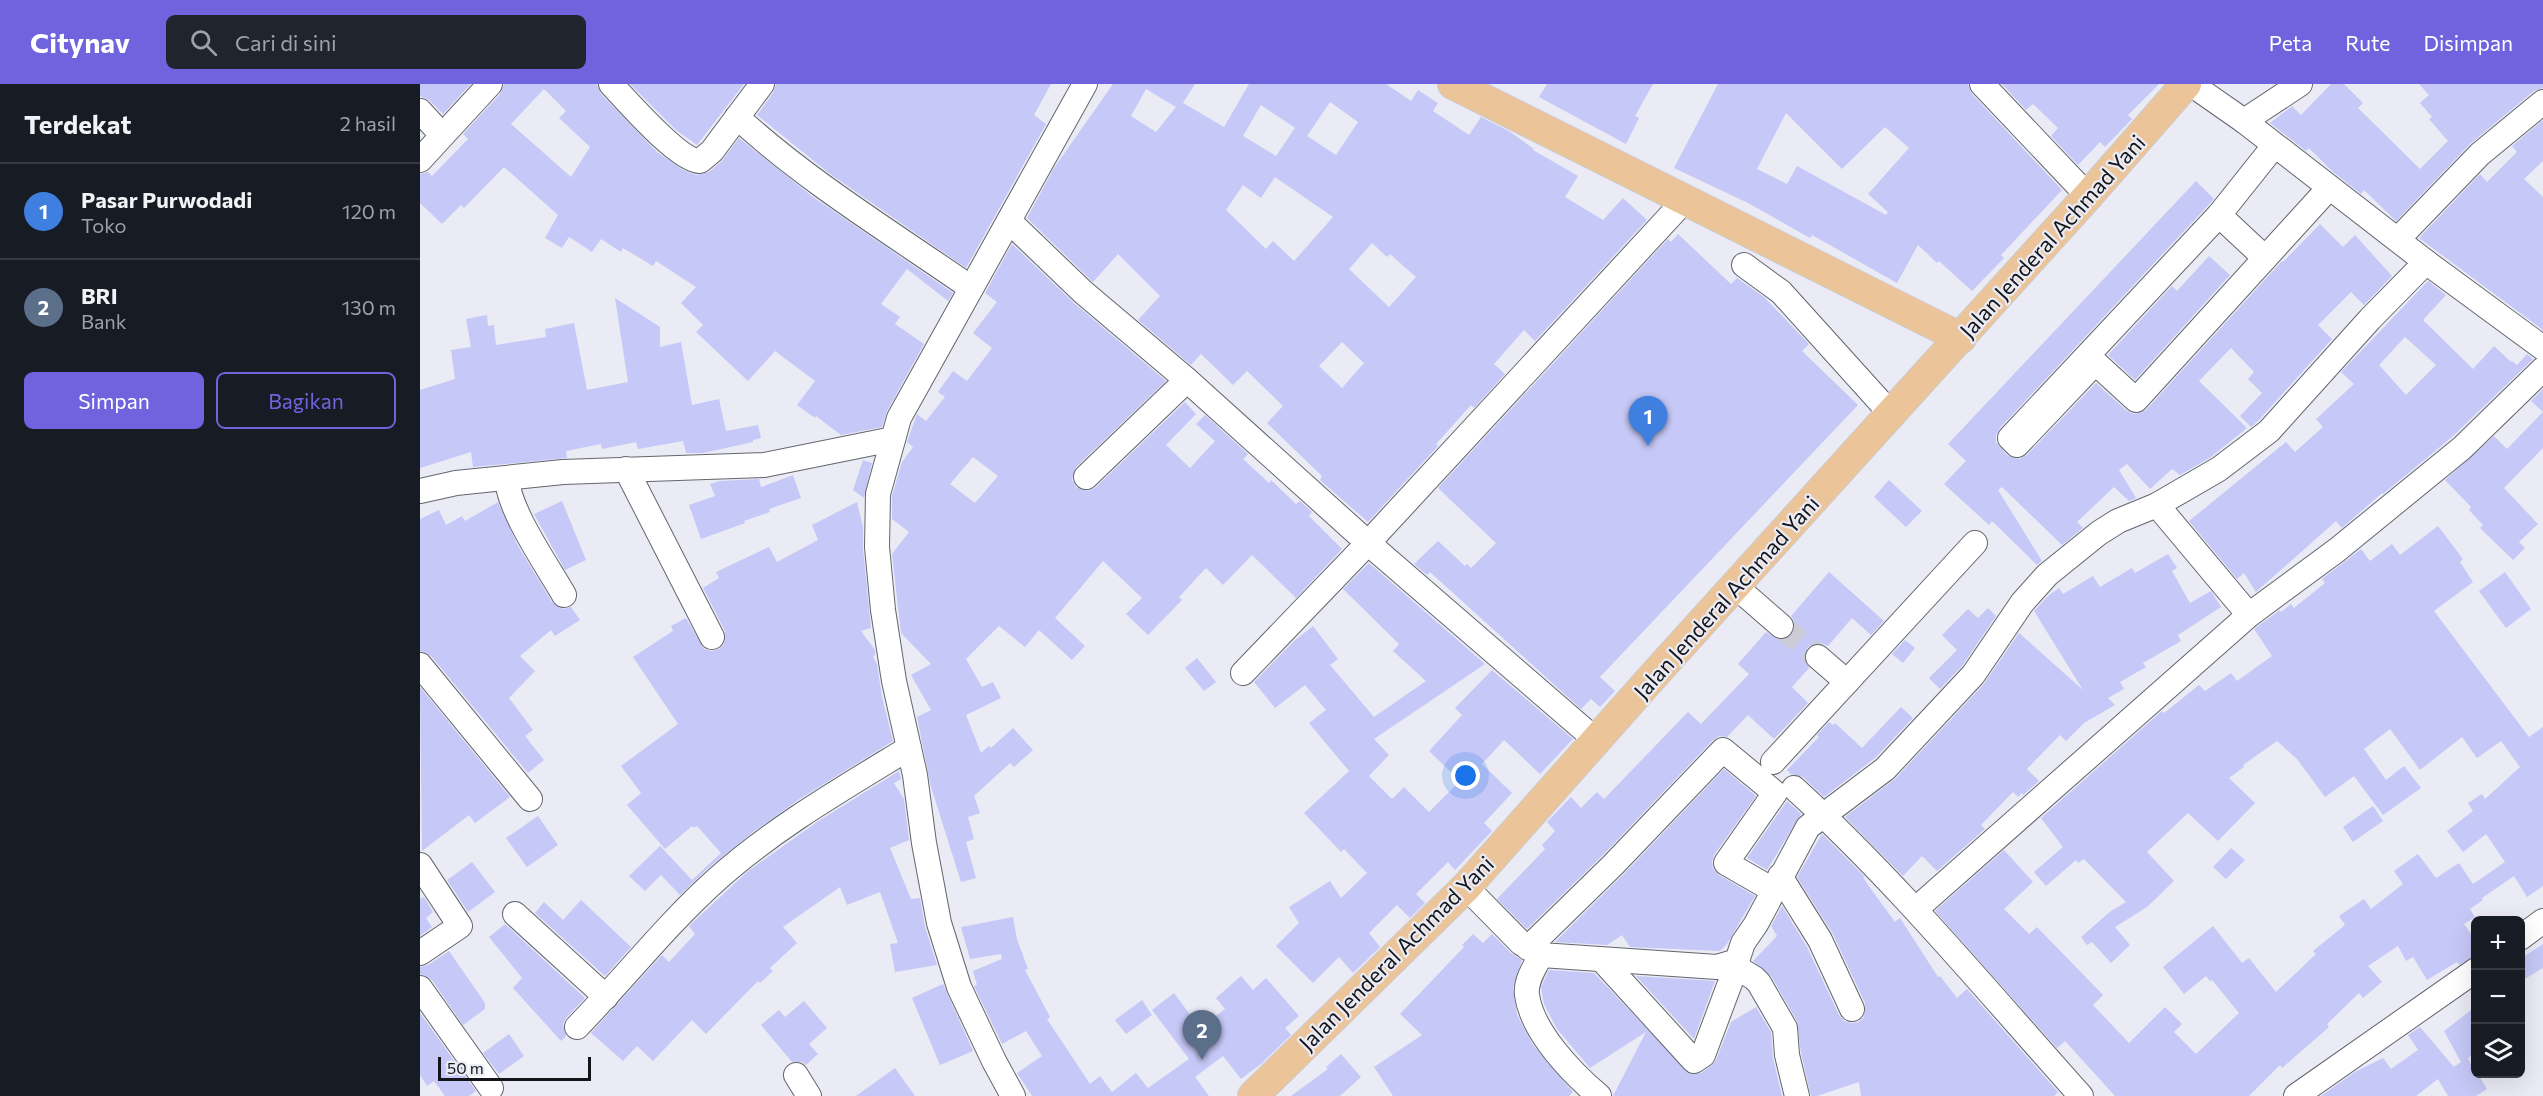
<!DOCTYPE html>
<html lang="id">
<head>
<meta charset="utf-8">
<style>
  :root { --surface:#171b24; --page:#20242c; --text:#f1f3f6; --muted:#9ea1a6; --line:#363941; --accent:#6f64de }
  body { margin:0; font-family:Commissioner,sans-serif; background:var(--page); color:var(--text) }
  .controls { position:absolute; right:18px; bottom:18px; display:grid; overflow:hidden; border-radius:9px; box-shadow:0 6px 24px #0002 }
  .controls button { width:54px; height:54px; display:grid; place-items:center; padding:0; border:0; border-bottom:2px solid var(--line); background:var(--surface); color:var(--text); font:30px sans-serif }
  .scale { position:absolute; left:18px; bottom:15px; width:153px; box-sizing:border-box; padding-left:6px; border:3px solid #141518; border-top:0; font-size:16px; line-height:21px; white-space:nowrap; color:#141518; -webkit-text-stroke:4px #eaebf5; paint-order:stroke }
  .you { position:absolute; left:1046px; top:692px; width:21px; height:21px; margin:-15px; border:4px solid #fff; border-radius:50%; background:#1a73e8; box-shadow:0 0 0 9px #1a73e833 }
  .badge { display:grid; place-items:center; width:39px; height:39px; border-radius:50%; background:var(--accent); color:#fff; font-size:20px; font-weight:700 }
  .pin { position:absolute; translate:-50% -50px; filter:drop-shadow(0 2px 3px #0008) }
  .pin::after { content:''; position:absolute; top:32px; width:21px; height:18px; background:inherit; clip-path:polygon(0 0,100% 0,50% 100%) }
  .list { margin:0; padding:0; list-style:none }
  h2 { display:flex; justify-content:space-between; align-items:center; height:78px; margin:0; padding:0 24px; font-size:26px }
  h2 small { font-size:20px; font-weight:400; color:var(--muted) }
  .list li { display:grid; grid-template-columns:39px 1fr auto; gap:18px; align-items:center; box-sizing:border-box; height:96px; padding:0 24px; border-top:2px solid var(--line) }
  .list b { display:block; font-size:22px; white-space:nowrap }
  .list p { margin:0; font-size:20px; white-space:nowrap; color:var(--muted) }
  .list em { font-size:20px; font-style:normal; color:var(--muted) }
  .actions { display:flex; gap:12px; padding:18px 24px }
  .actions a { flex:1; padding:14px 0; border:2px solid var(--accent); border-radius:9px; text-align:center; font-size:21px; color:var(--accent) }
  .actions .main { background:var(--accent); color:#fff }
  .icon { flex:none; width:33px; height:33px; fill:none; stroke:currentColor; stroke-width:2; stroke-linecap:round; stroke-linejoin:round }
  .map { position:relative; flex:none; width:2123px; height:1012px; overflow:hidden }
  header { display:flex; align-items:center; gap:36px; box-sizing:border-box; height:84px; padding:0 30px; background:var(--accent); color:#fff }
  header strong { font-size:28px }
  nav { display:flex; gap:33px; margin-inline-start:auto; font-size:21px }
  .search { width:420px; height:54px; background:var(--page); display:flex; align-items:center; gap:15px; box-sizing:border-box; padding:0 21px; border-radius:9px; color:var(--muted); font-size:22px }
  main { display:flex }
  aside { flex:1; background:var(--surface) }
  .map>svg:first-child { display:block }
  .building { fill:#c6c8f7; fill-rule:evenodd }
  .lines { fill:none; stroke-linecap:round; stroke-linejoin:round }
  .minor-tunnel { stroke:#cacbd4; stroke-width:24; stroke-dasharray:24 12; stroke-linecap:butt }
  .minor-casing { stroke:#64656d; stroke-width:26 }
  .major-casing { stroke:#cbcccc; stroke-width:32 }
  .minor { stroke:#fff; stroke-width:24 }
  .major { stroke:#ecc49a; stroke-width:30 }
  .labels { text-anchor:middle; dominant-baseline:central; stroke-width:4.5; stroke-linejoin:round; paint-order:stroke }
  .street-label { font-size:22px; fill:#141518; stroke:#eaebf5 }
</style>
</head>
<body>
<header>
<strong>Citynav</strong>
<div class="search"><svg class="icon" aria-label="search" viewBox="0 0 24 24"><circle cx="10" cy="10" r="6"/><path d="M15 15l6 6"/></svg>Cari di sini</div>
<nav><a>Peta</a><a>Rute</a><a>Disimpan</a></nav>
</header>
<main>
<aside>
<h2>Terdekat<small>2 hasil</small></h2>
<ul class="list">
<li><span class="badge" style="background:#3f7fe0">1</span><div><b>Pasar Purwodadi</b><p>Toko</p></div><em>120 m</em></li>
<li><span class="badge" style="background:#5c6f8a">2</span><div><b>BRI</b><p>Bank</p></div><em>130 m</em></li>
</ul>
<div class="actions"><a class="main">Simpan</a><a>Bagikan</a></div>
</aside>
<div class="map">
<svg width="2123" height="1012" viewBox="0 0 2123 1012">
  <rect width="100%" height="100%" fill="#eaebf5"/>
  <!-- building -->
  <g class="building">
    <path d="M0 0H51L23 30 10 17 0 12Z"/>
    <path d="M84 0H177L181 10 237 68 263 86 276 91 289 88 301 78 319 54 393 113 533 209 528 217 487 185 461 220 480 233 475 240 504 260 467 327 462 343 421 351 396 332 395 334 377 321 395 297 355 267 328 297 276 248 283 241 261 219 276 203 236 177 233 182 203 164 201 168 181 155 172 168 149 153 142 164 125 154 138 131 84 83 44 124 41 121 22 140 0 119V90L8 88 12 92 48 55 43 50 80 10ZM124 5 146 27 139 34 170 63 151 93 91 40Z"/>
    <path d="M210 0H324L277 61 256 46Z"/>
    <path d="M356 0H631L614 31 626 40 546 184 410 90 337 31 353 9Z"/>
    <path d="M693 0H775L763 19 804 43 829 0H966L991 17 998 6 1018 19 1013 27 1049 51 1061 33 1089 47 1114 65 1113 66 1158 92 1145 113 1183 136 1203 114 1227 136 1115 257 1104 246 1074 280 1085 290 1054 324 1051 321 1016 360 1018 362 948 438 900 396 902 392 847 339 863 322 827 287 813 301 781 270 771 281 718 236 740 212 698 170 673 198 607 134 634 84ZM726 5 756 23 736 48 711 32ZM910 18 938 38 916 71 875 44 856 72 823 52 841 21 887 52ZM855 93 913 133 874 177 853 157 846 165 806 126 823 101 841 114ZM952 159 967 173 970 170 996 193 969 223 929 185ZM922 258 944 279 922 304 899 282Z"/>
    <path d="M1127 0H1233L1215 32 1219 34 1206 60 1119 13Z"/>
    <path d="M1298 0H1548L1552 10 1642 106 1581 171 1584 174 1552 207 1519 177 1517 179 1498 161 1477 199 1392 151 1390 154 1328 119 1254 84ZM1366 29 1422 85 1465 43 1489 64 1448 110 1468 128 1466 131 1377 82 1367 100 1337 85Z"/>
    <path d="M1582 0H1739L1708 31 1712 35 1685 63 1680 58 1658 81 1631 52 1638 44 1613 20 1606 26Z"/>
    <path d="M1911 0H1924L1943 19 1938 24 2000 85 2028 57 2009 35 2012 33 2000 19 2009 11 1999 0H2123V4L2114 7 2051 59 1976 137 1944 106 1941 110 1912 87 1889 64 1886 67 1850 39 1872 22 1881 31Z"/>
    <path d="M2123 36V77L2104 95 2123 113V246L1999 154 2060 90 2067 98 2097 68 2092 62Z"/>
    <path d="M1776 97 1794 115 1580 344 1576 351V358L1587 371 1600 375 1607 371 1676 299 1707 327 1714 330 1726 326 1862 177 1863 178 1900 140 1923 163 1935 151 1972 192 1944 221 1931 208 1898 241 1912 255 1839 336 1831 343 1820 332 1842 309 1828 295 1834 288 1811 264 1779 297 1827 344 1791 373 1760 391 1752 385 1730 405 1707 380 1699 386 1716 414 1709 417 1694 403 1657 438 1663 444 1642 461 1582 403 1578 406 1622 477 1617 481 1572 437 1569 441 1524 400 1546 377 1528 360Z"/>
    <path d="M1258 150 1311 200 1317 194 1344 213 1389 260 1382 267 1438 321 1180 593 1195 607 1180 623 1171 615 1161 625 1010 488 1007 491 994 480 1018 457 1045 482 1047 480 1051 484 1076 459 1018 404 1248 155 1251 158Z"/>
    <path d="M592 160 654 219 746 297 656 383 652 396 656 403 669 407 676 403 765 318 776 330 746 361 770 384 795 357 776 340 785 331 828 370 823 375 849 399 851 396 876 420 880 417 892 428 889 432 922 465 876 514 832 471 803 501 786 484 759 513 762 516 728 551 706 530 722 514 683 477 635 534 665 562 652 576 619 546 605 563 579 542 546 575 562 603 573 598 581 614 546 631 561 669 569 662 571 664 593 644 613 666 594 683 590 679 554 712 560 729 548 733 554 755 546 758 556 794 541 798 511 703 497 633 511 626 491 591 511 580 481 549 472 470 489 448 472 435V412L482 378 493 363 487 358 497 330 506 337 525 313 518 308 533 287 547 297 572 264 553 249 577 218 565 209ZM553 373 578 392 555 419 530 400Z"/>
    <path d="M1789 172 1810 191 1715 296 1688 271 1752 202 1757 207Z"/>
    <path d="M2008 197 2026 211 2003 236 2053 285 2074 262 2091 278 2092 277 2097 281 2107 270 2113 275 2032 353 1963 410 1962 409 1922 444 1916 437 1836 508 1824 489 1817 495 1769 437 1866 358 1875 368 1903 343 1896 335 1934 300 1921 288ZM1985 253 2016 281 1986 311 1959 281Z"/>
    <path d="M195 214 240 243V263L261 258 272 321 299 315 306 347 338 341 341 354 333 356V358L283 369H266L263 357 218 365 216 358 182 365 181 360 146 367 147 374 53 383 51 368 0 384V306L35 295 31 266 51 263 46 235 67 231 68 242 74 241 76 261 126 253 125 245 154 239 167 306 208 298Z"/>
    <path d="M2123 305V364L2084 404 2118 440 2099 458 2105 464 2093 476 2060 444 2063 441 2049 426 2051 423 2025 396 2074 352 2087 365 2123 328 2111 317Z"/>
    <path d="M443 376 452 379 444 414 433 406Z"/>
    <path d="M373 391 381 414 349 425 350 428 324 437 325 439 281 455 269 421 295 412 290 400 300 397 339 395 341 403Z"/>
    <path d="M1469 396 1502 427 1486 443 1454 413Z"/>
    <path d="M142 417 166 476 145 486 114 430Z"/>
    <path d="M78 418 97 460 132 518 144 525 151 523 160 536 135 552 131 546 100 572 115 587 89 614 113 646 105 652 124 676 108 689 11 572 0 567V435L19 426 26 441 42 432 45 437Z"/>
    <path d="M437 418 443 443V464L451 544 441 547 455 566V571L453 573 457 580 462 613 473 657 381 714 333 748 287 785 260 811 241 791 225 807 209 792 240 762 272 796 301 769 277 742 274 744 272 742 245 765 207 721 221 709 201 682 258 640 213 573 253 547 251 542 266 534 284 565 292 567 299 565 304 560 305 547 283 504 299 494 296 488 349 463 357 478 398 456 392 441Z"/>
    <path d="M2018 442 2043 475 2040 478 2053 498 2014 527 2109 653 2123 643V802L2107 813 2094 792 2062 814 2063 816 2050 825 2055 833 2044 840 2055 855V872L2039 881 2037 878 2007 896 1993 873 1986 877 1978 862 1948 882 1962 898 1943 914 1939 909 1907 940 1909 943 1862 984 1860 981 1829 1012H1695L1645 957 1637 964 1515 827 1584 766 1613 798 1584 825 1609 850 1617 843 1683 911 1673 921 1709 959 1745 923 1762 940 1754 948 1776 970 1819 929 1792 896 1790 897 1786 892 1764 910 1743 883 1793 842 1822 879 1829 874 1856 908 1896 870 1893 867 1925 841 1919 832 1944 815 1951 825 1983 800 1974 787 1998 770 2016 794 2039 779 2053 800 2085 778 2066 750 2043 768 2027 747 2053 727 2048 719 2062 710 2065 715 2100 683 2081 657 2057 674 2042 653 2000 686 1970 645 1944 665 1966 696 1984 682 2001 704 1963 731 1934 692 1905 713 1877 675 1857 657 1823 681 1824 683 1809 694 1835 719 1798 757 1768 729 1727 768 1754 797 1727 823 1695 843 1710 861 1691 879 1672 858 1667 861 1661 853 1691 827 1706 818 1664 775 1658 779 1656 776 1626 802 1614 788 1643 763 1621 734 1742 627 1744 629 1779 601 1785 607 1811 589 1817 597 1852 572 1834 545 1860 526 1861 528 1871 520 1874 524 1905 499 1902 495 1941 465 1950 477 1972 460 1980 471Z"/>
    <path d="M1748 470 1757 484 1752 487 1770 519 1791 507 1801 523 1758 551 1761 557 1723 579 1726 583 1700 598 1704 605 1688 614 1695 621 1664 639 1646 657 1640 651 1607 685 1619 697 1603 711 1602 709 1598 713 1593 708 1561 741 1565 745 1517 787 1502 772 1483 792 1425 733 1475 695 1563 601 1599 549 1663 606 1614 527 1628 512 1639 504 1643 510 1673 492 1680 503 1712 484 1715 489Z"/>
    <path d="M949 479 1065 580 954 655 969 671 949 692 972 715 984 703 1009 728 1040 697 1009 667 1042 631 1035 624 1072 586 1153 655 1120 690 1084 656 1062 680 1092 709 1064 739 1072 747 1035 786 1028 778 996 810 1005 819 990 834 977 821 949 849 960 863 933 889 919 873 893 899 856 862 879 839 869 823 910 797 921 814 947 789 924 765 921 768 884 729 929 687 889 639 906 626 885 601 855 624 834 598 874 557 893 542 918 575 910 581 954 633 1006 597 973 567 979 560 923 505Z"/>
    <path d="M1409 488 1464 537 1451 551 1432 534 1408 562 1400 559 1388 563 1384 571 1389 584 1372 603 1388 619 1354 655 1328 631 1307 653 1299 652 1293 656 1183 771 1107 845 1077 815 1125 765 1122 761 1135 747 1127 738 1151 713 1161 724 1177 708 1184 715 1268 628 1281 640 1329 590 1318 580 1346 548 1359 556 1366 555 1372 551 1375 538 1371 532Z"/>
    <path d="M2085 488 2111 525 2086 544 2059 507Z"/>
    <path d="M1568 524 1576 532 1542 582 1520 605 1509 594 1537 566 1522 551 1548 525 1558 534Z"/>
    <path d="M1485 556 1495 564 1483 579 1472 570Z"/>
    <path d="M777 574 796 598 784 607 765 584Z"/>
    <path d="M0 603 90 713 55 739 49 731 2 767Z"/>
    <path d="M1481 623 1493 634 1455 674 1404 713 1383 693 1371 690 1367 686 1399 653 1397 651 1409 638 1413 641 1415 639 1442 664Z"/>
    <path d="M1304 685 1336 712 1294 771 1292 778 1293 785 1299 791 1335 812 1307 860 1300 867 1210 863 1202 851 1187 861 1135 858 1203 791Z"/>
    <path d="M479 687 481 695 474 699 484 715 489 756 470 764 491 815 500 814 505 843 517 881 475 888 470 860 478 859 460 808 427 821 420 803 363 843 377 859 350 884 353 887 340 899 338 897 286 950 272 936 233 977 217 962 203 977 171 949 242 871 249 878 275 850 269 842 327 788 397 738Z"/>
    <path d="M1367 717 1381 730 1347 786 1327 774Z"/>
    <path d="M1953 722 1963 737 1933 758 1923 743Z"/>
    <path d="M118 732 138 761 107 783 86 754Z"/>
    <path d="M1402 750 1445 793 1443 794 1475 838 1480 834 1518 893 1520 892 1537 914 1547 905 1638 1008 1634 1012H1441L1439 998 1397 1012H1391L1381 969 1377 937 1351 892 1333 877 1357 852 1351 842 1362 822 1387 863 1419 931 1424 937 1431 939 1438 938 1444 933 1445 919 1413 850 1377 793Z"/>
    <path d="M1811 764 1825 776 1806 795 1793 783Z"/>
    <path d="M52 778 75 808 48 828 27 796Z"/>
    <path d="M4 813 13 828 6 834 12 843 0 852V815Z"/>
    <path d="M161 816 211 863 185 892 115 829 124 818 143 836Z"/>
    <path d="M593 833 597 855 608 885 605 886 630 933 627 935 670 1000 680 992 692 1008 716 989 728 1004 769 975 732 926 754 909 780 944 805 925 796 914 821 892 833 906 846 894 879 932 865 944 871 951 841 980 821 995 803 972 775 993 789 1012H612L597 989 622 972 606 947 582 960 554 902 557 901 553 887 582 875 581 870 550 875 541 843Z"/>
    <path d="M85 840 165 914 146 934 143 940 146 952 141 957 93 904 102 894 69 853Z"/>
    <path d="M1053 850 1063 859 1072 850 1091 869 1102 876 1093 904 1097 931 1113 961 1153 1008 1149 1012H973L954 983 1002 951 980 930 1044 863 1042 861Z"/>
    <path d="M2123 860V884L2100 898V875Z"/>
    <path d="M29 867 65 919V925L43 941 12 896 0 890V883L8 881Z"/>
    <path d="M1129 886 1174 889 1270 990 1281 989 1291 982 1296 976 1311 938 1336 923 1351 948 1353 974 1362 1012H1193L1226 948 1170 984 1137 945 1124 920 1121 903Z"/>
    <path d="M1216 892 1295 897 1274 955Z"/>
    <path d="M523 900 553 967 520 981 492 914Z"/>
    <path d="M722 916 732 931 706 950 695 936Z"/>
    <path d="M384 917 407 944 389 960 398 970 386 981 382 978H372L341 941 359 926 365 933Z"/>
    <path d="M2055 923V969L2048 974 2055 990H2058L2067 1005 2056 1012H2028L2018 995 1996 1012H1901L1935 988 1963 974 1971 985 1998 966 1988 951 2000 943 2034 983 2041 978 2024 947Z"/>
    <path d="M0 929 56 1007 49 1012H25L14 997 7 1002 0 991Z"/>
    <path d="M89 950 104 972 79 990 63 969Z"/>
    <path d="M921 970 941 993 920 1012H871L908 985 906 983Z"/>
    <path d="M475 984 495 1012H436Z"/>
  </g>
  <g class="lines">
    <!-- minor-tunnel -->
    <path class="minor-tunnel" d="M1361 542 1398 573"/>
    <!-- minor casing -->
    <g class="minor-casing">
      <g id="minor">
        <path d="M191 0C207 17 259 77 280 77L292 67 342 0"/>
        <path d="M1562 0 1668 112"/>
        <path d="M1771 0 1824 37 2006 178 2123 264"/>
        <path d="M0 27 22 51"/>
        <path d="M317 33C388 98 472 149 551 204"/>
        <path d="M1824 37 1880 0"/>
        <path d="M0 76 70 0"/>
        <path d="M1799 131 1845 174"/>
        <path d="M589 137 663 208 767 296 948 459 1177 657"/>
        <path d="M1978 155 2060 70 2123 18"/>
        <path d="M1324 181 1361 208 1472 331"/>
        <path d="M1668 272 1716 316 1909 104"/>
        <path d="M1675 279 1597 361 1590 354 1799 131 1854 62"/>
        <path d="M206 385 292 553"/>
        <path d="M666 393 767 296"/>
        <path d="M87 394C88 426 127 481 144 511"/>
        <path d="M0 407 36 399 143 388 344 381 473 355"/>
        <path d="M1737 421 1829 531"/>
        <path d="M1315 502 1361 542"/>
        <path d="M1398 573 1427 598"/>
        <path d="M0 581 110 715"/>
        <path d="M823 589 948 459 1265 116"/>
        <path d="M1353 678 1555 459"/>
        <path d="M1374 704C1478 799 1567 907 1661 1012"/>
        <path d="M0 781 40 842 0 869"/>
        <path d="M1360 792 1400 856 1432 925"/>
        <path d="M1046 803 1101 859 1121 871 1297 883 1317 877 1323 859 1336 840 1388 743 1465 685 1553 591 1602 519 1627 491 1679 449 1698 437 1737 421 1799 385 1849 347 1950 235 2006 178"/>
        <path d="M1496 825 1829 531 1917 466 2042 364 2123 285"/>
        <path d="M95 830 186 913"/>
        <path d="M2100 854 2123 837"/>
        <path d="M1108 864 1193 781 1303 666 1355 709 1306 779 1353 806"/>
        <path d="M1121 871C1115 883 1105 897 1107 911 1112 948 1152 989 1179 1012"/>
        <path d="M1182 876 1274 977 1283 971 1316 883"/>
        <path d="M1317 877 1316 883 1334 894 1339 899 1365 944 1367 971 1377 1012"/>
        <path d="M0 904 71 1004"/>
        <path d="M157 943C204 895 246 841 296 796 354 744 422 705 489 664"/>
        <path d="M376 991 389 1012"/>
        <path d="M593 1012 574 977 539 903 519 839 504 759 495 691 474 597 463 526 457 463 458 410 479 334 665 0"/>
        <path d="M1876 1012 2056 886"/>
      </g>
    </g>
    <!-- major casing -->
    <g class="major-casing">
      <g id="major">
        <path d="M1033 0 1541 254"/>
        <path d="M833 1012 1046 803 1235 590 1668 112 1766 0"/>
      </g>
    </g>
    <!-- minor -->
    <use href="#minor" class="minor"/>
    <!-- major -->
    <use href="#major" class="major"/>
  </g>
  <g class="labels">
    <!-- street labels -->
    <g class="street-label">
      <text transform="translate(1632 152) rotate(-48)">Jalan Jenderal Achmad Yani</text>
      <text transform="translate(1306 513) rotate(-48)">Jalan Jenderal Achmad Yani</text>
      <text transform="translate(976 869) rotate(-45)">Jalan Jenderal Achmad Yani</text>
    </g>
  </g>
</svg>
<div class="controls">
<button>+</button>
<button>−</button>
<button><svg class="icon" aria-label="layers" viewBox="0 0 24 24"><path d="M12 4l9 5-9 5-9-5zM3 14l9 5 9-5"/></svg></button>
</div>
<div class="scale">50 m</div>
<div class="you"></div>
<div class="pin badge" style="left:1228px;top:362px;background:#3f7fe0">1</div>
<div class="pin badge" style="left:782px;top:976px;background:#5c6f8a">2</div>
</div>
</main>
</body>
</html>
